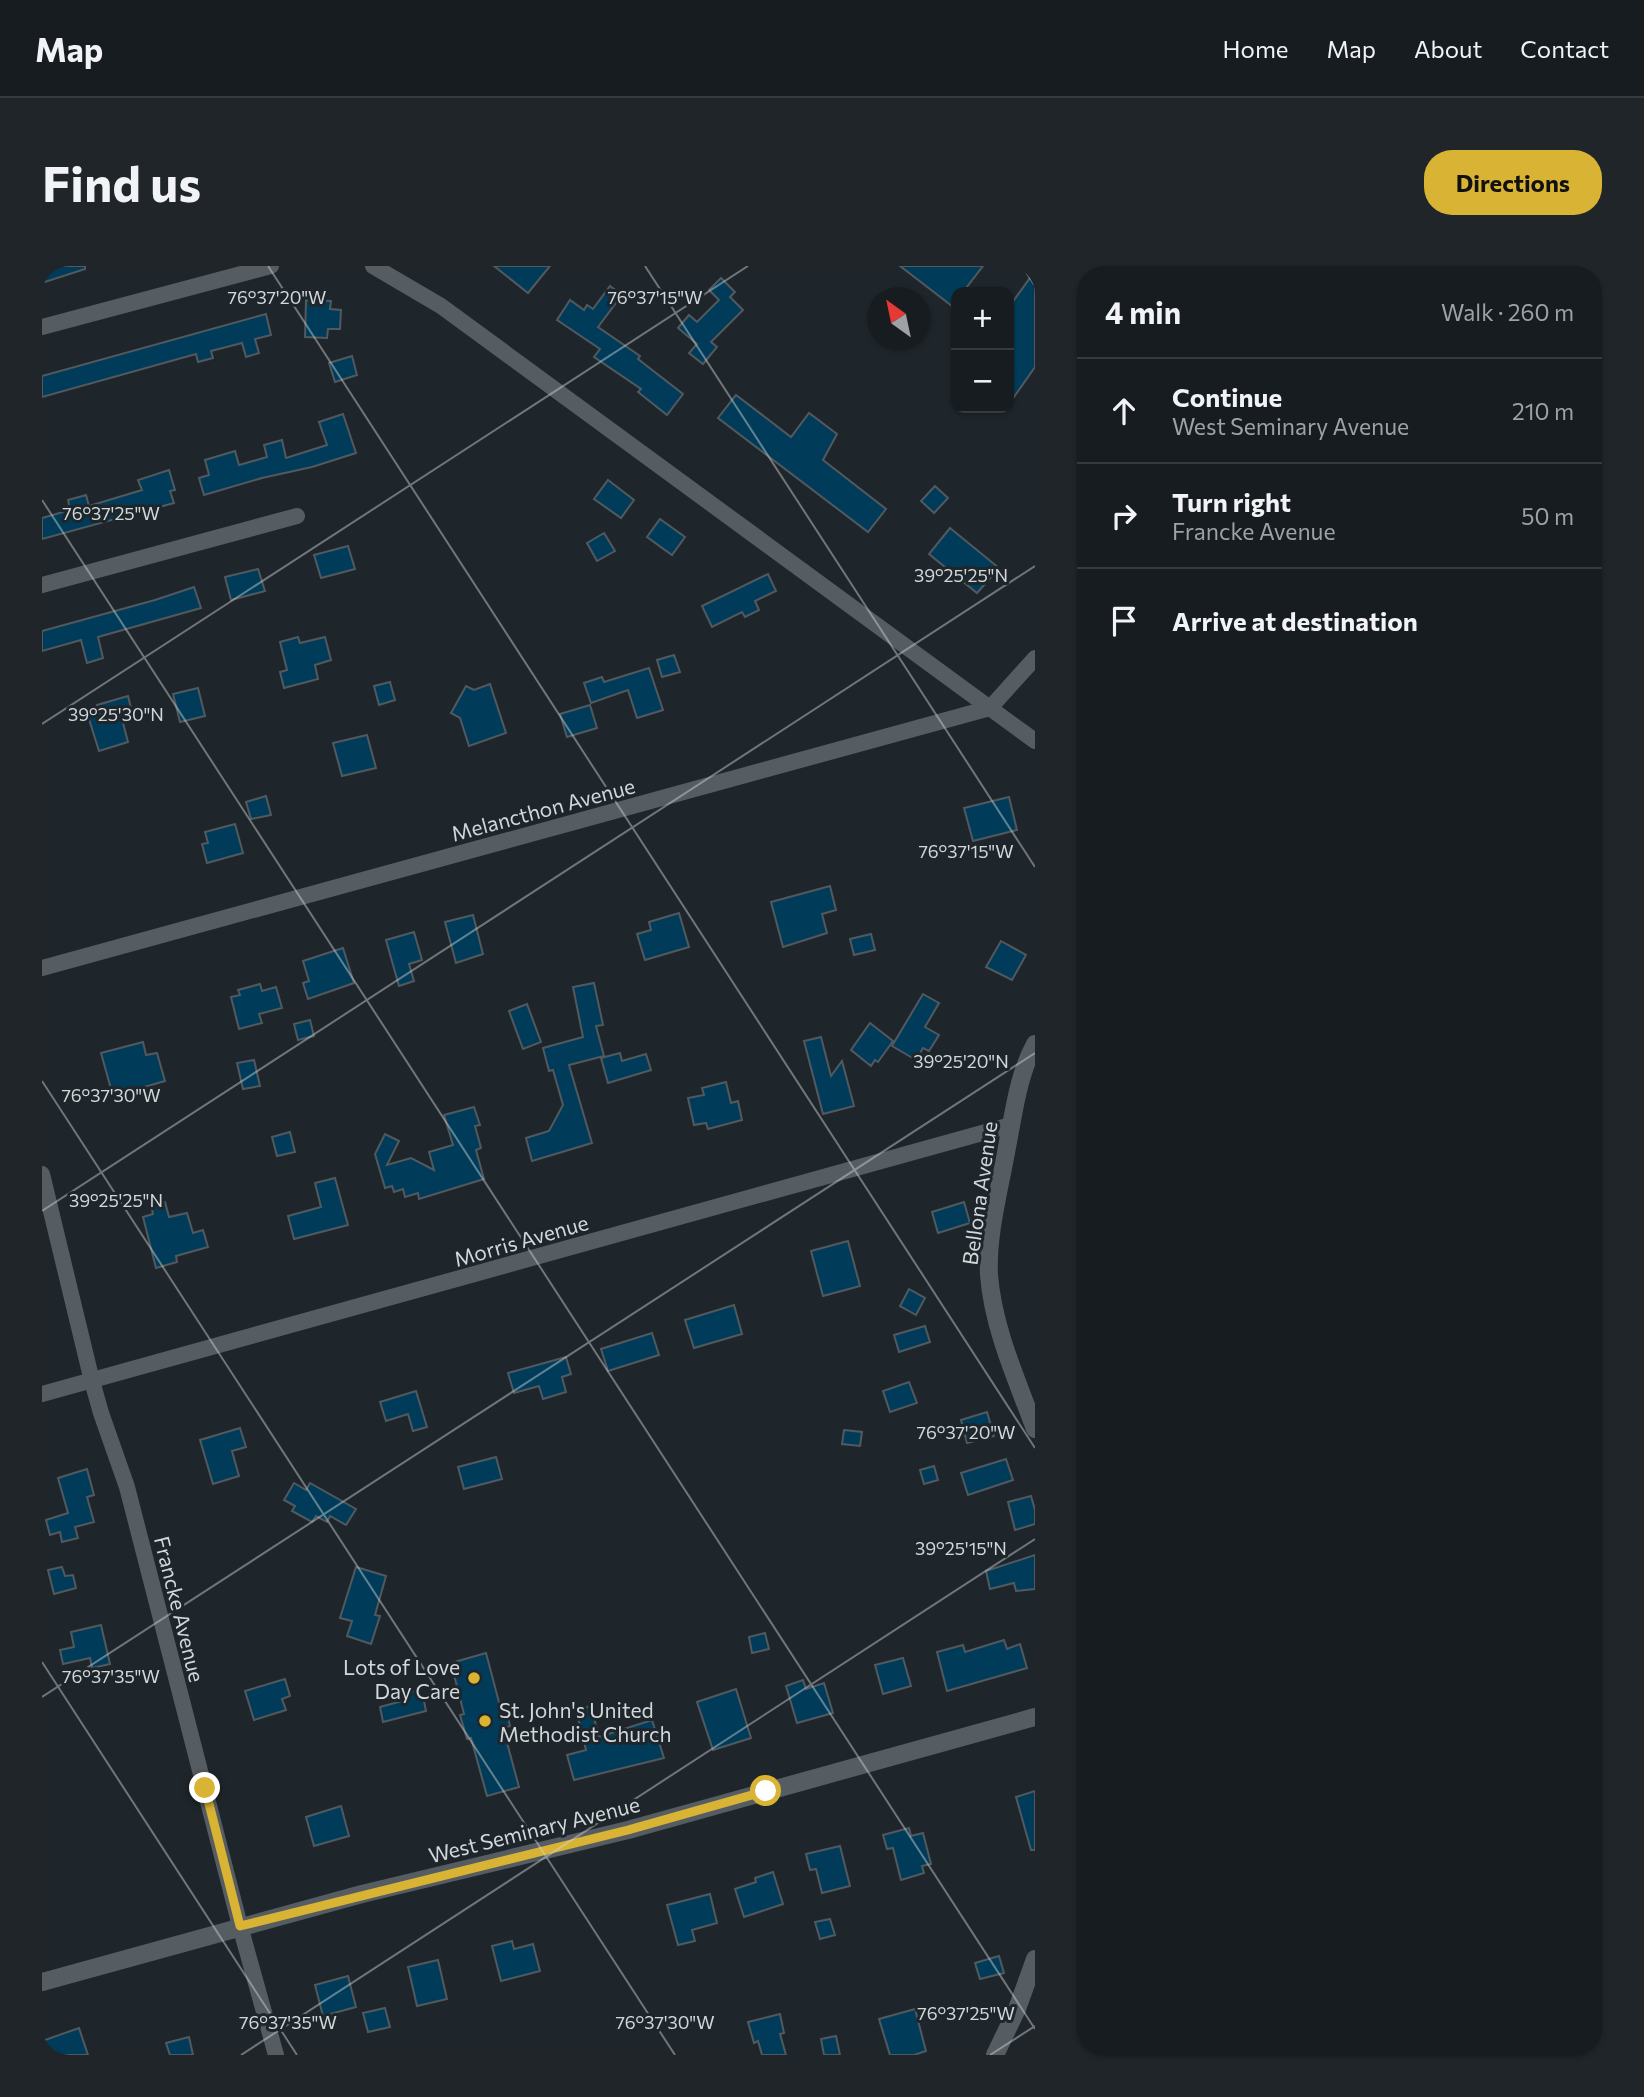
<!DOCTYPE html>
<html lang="en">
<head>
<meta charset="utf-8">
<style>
  :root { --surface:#171c20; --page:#202529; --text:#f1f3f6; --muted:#9ea1a5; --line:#363a3e; --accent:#d9b334 }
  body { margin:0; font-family:Commissioner,sans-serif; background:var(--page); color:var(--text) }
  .controls { position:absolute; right:21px; top:21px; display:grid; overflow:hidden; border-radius:14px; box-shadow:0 2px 5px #0004 }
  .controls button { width:63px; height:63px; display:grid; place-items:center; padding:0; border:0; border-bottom:2px solid var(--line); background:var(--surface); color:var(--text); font:35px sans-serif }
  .compass { position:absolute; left:825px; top:21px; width:63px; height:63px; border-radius:50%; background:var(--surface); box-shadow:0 2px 5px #0004; rotate:327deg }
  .stop { position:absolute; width:21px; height:21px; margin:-16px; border:5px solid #d9b334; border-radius:50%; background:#fff }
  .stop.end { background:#d9b334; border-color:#fff; box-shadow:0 2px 7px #0008 }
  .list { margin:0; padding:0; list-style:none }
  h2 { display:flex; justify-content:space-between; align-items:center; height:91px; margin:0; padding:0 28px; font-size:30px }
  h2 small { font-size:23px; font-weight:400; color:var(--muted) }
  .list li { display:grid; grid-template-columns:46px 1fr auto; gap:21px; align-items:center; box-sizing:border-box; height:105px; padding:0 28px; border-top:2px solid var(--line) }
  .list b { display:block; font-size:26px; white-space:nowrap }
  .list p { margin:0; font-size:23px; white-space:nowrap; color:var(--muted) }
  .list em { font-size:23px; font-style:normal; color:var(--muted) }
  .icon { flex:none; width:38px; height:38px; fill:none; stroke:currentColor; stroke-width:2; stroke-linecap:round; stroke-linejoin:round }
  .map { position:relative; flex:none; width:993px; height:1789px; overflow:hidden; border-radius:28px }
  header { display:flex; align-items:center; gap:42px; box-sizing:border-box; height:98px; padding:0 35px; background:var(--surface); border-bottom:2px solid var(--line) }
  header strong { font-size:33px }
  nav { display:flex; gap:38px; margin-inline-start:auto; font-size:24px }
  .intro { display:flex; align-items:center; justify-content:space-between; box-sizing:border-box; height:168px; padding:0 42px }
  h1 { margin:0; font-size:49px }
  .button { padding:18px 32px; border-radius:28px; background:var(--accent); color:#111; font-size:24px; font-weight:700 }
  main { display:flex; gap:42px; padding:0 42px }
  aside { flex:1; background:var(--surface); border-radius:28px; box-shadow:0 2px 5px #0004 }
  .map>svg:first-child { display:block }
  .building { fill:#003c5a; stroke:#51595f; stroke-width:2 }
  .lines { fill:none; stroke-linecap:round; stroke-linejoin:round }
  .street { stroke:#555d63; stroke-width:16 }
  .secondary { stroke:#555d63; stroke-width:18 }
  .route { stroke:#d9b334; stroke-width:9 }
  .ticks { fill:none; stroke:#d2d7da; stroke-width:2; stroke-opacity:0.45 }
  .poi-dot { fill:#d9b334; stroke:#1f262b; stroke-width:2.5 }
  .labels { text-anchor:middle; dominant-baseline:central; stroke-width:6; stroke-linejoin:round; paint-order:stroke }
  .street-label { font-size:21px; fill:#d2d7da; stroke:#1f262b }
  .poi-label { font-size:21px; fill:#d2d7da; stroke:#1f262b; text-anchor:end }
  .ticks-label { font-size:18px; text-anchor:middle; fill:#d2d7da; stroke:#1f262b; stroke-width:6; stroke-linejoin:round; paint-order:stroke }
</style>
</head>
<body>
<header>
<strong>Map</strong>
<nav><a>Home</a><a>Map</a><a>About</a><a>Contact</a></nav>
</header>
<div class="intro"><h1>Find us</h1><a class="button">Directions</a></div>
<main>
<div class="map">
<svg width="993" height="1789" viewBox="0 0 993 1789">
  <rect width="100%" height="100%" fill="#1f262b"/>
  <!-- building -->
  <g class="building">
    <path d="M0 0H43V3L3 16Z"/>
    <path d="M452 0H508L486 27Z"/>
    <path d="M858 0H941L921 26H914V34L910 40Z"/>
    <path d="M993 5V101L967 138V41Z"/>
    <path d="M679 12 693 26 688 31 701 44 669 76 675 81 661 98 647 87 655 78 636 62 647 49 655 56 677 34 667 24Z"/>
    <path d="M568 20 580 29 556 61 598 90 596 93 641 128 625 149 596 126 599 123 552 91 558 83 515 54 528 34 542 44 545 39 551 43Z"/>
    <path d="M264 34 289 35 288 43 299 44 298 63H286L285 72 263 71Z"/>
    <path d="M224 48 229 69 213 73 217 87 204 91 200 77 169 85 171 92 156 96 154 88 0 131V110Z"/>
    <path d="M310 90 315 109 293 116 287 97Z"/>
    <path d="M694 129 749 171 767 147 795 168 781 194 844 243 826 266 676 152Z"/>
    <path d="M301 148 314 187 270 201 220 212 162 229 157 212 167 209 163 194 193 185 197 199 225 191 222 179 240 174 244 192 285 179 277 156Z"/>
    <path d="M127 204 133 224 128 225 132 237 0 273V252L28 244 26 234 44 229 47 240 100 224 96 214Z"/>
    <path d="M566 214 592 234 579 252 552 233Z"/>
    <path d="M893 220 906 232 892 247 879 235Z"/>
    <path d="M618 253 643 271 630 289 605 271Z"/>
    <path d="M908 262 957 302 935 327 887 288Z"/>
    <path d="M562 267 573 285 555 295 545 277Z"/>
    <path d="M306 280 313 303 279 312 272 289Z"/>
    <path d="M216 303 223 325 189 334 183 311Z"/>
    <path d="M726 308 734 325 713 335 717 344 703 351 700 346 670 361 660 340Z"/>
    <path d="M152 321 159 342 56 371 61 392 45 397 39 374 0 385V365L113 334Z"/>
    <path d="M256 371 258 377 283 371 289 394 273 399 276 413 242 422 238 406 245 404 238 376Z"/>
    <path d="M632 389 638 406 620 411 615 394Z"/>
    <path d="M607 402 621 444 595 452 586 424 549 437 542 417 560 411 562 416Z"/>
    <path d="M348 416 353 434 337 439 332 420Z"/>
    <path d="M448 418 464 467 427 480 418 452 409 447 424 420 432 424Z"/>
    <path d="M156 422 163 450 138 456 131 428Z"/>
    <path d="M86 430 91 450 80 453 86 476 57 485 46 450 58 447 55 439Z"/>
    <path d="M548 439 555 462 525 471 518 448Z"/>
    <path d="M325 469 334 502 300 510 291 477Z"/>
    <path d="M224 530 229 549 209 553 204 536Z"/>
    <path d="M967 531 975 564 931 575 922 542Z"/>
    <path d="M193 558 201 587 165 597 160 578 166 577 163 566Z"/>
    <path d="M788 620 794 644 780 648 785 667 741 681 729 636Z"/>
    <path d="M637 647 647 681 603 694 595 668 609 664 607 656Z"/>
    <path d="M431 649 441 688 414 697 403 656Z"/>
    <path d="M372 666 380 694 367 698 372 715 357 720 344 674Z"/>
    <path d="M829 668 833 684 812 689 808 673Z"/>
    <path d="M959 675 984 689 970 714 944 701Z"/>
    <path d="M301 682 312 717 266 733 261 717 267 715 261 695Z"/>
    <path d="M552 717 561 759 554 760 562 790 527 799 550 877 490 895 484 872 507 865 521 839 511 804 507 805 501 782 541 771 531 721Z"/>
    <path d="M218 718 220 725 234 721 240 742 217 748 220 757 197 763 189 731 198 729 196 724Z"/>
    <path d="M881 728 897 737 883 761 897 769 887 785 881 782 874 794 850 780Z"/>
    <path d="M485 738 499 776 481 783 467 745Z"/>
    <path d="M268 754 272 770 256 774 252 758Z"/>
    <path d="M828 757 851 775 836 796 833 794 829 800 809 784Z"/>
    <path d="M779 771 789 810 800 795 812 840 781 848 762 775Z"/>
    <path d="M101 776 104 789 115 787 123 815 71 830 59 787Z"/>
    <path d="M578 787 580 795 604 788 609 804 566 817 559 792Z"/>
    <path d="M212 794 218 820 201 823 195 797Z"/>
    <path d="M684 816 689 837 696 835 700 854 666 863 664 857 652 859 646 832 662 829 660 822Z"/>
    <path d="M432 841 438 859 433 860 439 882 434 884 442 913 377 933 376 927 363 931 361 923 352 926 350 920 343 922 333 888 343 868 357 875 345 899 369 892 392 904 387 886 411 879 402 849Z"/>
    <path d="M248 866 253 886 235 890 230 871Z"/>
    <path d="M293 912 306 959 252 973 246 950 279 941 273 917Z"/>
    <path d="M123 936 127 951 145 947 151 967 161 964 166 981 134 990 135 996 114 1002 101 951 111 948 109 939Z"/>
    <path d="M922 936 928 957 896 967 890 946Z"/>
    <path d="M806 975 818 1020 781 1030 769 985Z"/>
    <path d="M867 1023 883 1032 874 1049 858 1040Z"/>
    <path d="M692 1039 700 1068 652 1082 643 1054Z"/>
    <path d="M883 1060 888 1076 857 1086 852 1069Z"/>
    <path d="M610 1067 617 1089 566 1105 559 1083Z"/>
    <path d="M524 1091 529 1108 520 1111 524 1126 501 1133 497 1120 472 1127 466 1107Z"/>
    <path d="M867 1116 875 1137 848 1146 841 1125Z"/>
    <path d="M374 1125 385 1161 371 1165 366 1148 344 1155 338 1136Z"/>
    <path d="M945 1146 952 1170 925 1177 919 1154Z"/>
    <path d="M198 1162 204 1181 190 1185 197 1210 171 1218 158 1174Z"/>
    <path d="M802 1164 820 1166 818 1180 800 1178Z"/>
    <path d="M454 1191 460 1213 422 1223 416 1201Z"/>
    <path d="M964 1193 971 1214 926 1229 919 1207Z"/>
    <path d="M892 1200 896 1214 882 1218 878 1204Z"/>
    <path d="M45 1203 52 1229 45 1231 52 1256 33 1261 36 1272 20 1276 18 1266 8 1269 4 1254 26 1247 16 1212Z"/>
    <path d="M252 1217 264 1224 268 1217 314 1243 304 1259 288 1250 285 1256 274 1250 270 1256 250 1245 253 1240 242 1234Z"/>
    <path d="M989 1230 993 1244V1258L973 1264 966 1236Z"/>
    <path d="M993 1289V1323L974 1325 972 1317 948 1323 944 1305Z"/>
    <path d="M20 1301 23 1310 31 1309 34 1322 12 1328 6 1304Z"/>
    <path d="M314 1301 344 1310 333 1349 338 1350 329 1378 305 1370 310 1355 298 1352Z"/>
    <path d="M59 1359 68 1398 50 1402 48 1392 21 1398 18 1384 32 1381 29 1366Z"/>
    <path d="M723 1367 727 1383 710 1387 707 1371Z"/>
    <path d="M962 1374 965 1383 978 1378 985 1402 905 1425 895 1386 921 1379 923 1386Z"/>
    <path d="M444 1387 458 1440 463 1438 468 1460 461 1462 477 1521 445 1530 429 1472 425 1473 418 1449 422 1448 409 1397Z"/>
    <path d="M861 1392 869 1420 841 1428 833 1399Z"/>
    <path d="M243 1413 248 1430 240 1433 244 1444 212 1454 203 1425Z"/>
    <path d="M761 1414 764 1423 782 1417 791 1447 755 1457 744 1420Z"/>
    <path d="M694 1423 709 1472 671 1484 655 1436Z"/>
    <path d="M373 1425 375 1431 381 1430 384 1445 341 1456 338 1441 360 1435 358 1429Z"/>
    <path d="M549 1440 557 1471 610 1454 622 1492 532 1514 525 1489 544 1484 534 1444Z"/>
    <path d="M993 1525V1584H989L974 1531Z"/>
    <path d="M299 1540 307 1570 272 1580 264 1551Z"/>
    <path d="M867 1562 869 1570 881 1567 889 1598 880 1600 882 1607 859 1614 851 1582 845 1583 841 1569Z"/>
    <path d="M798 1580 808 1620 780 1627 774 1603 768 1604 764 1588Z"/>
    <path d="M731 1606 741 1638 702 1651 693 1623 714 1616 713 1612Z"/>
    <path d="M668 1628 675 1657 650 1664 653 1675 636 1679 625 1639Z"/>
    <path d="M788 1653 793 1669 778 1673 773 1656Z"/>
    <path d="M470 1675 472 1683 491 1678 498 1705 459 1715 450 1680Z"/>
    <path d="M957 1690 962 1707 938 1713 933 1697Z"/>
    <path d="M396 1694 405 1733 375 1740 366 1701Z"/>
    <path d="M306 1710 314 1741 281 1750 273 1719Z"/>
    <path d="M343 1742 348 1761 326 1766 321 1747Z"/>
    <path d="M873 1743 884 1785 872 1789H848L837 1753Z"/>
    <path d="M738 1748 742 1767 738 1768 744 1789H720L716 1775 712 1777 706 1756Z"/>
    <path d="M37 1762 46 1789H0V1775Z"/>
    <path d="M794 1770 798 1789H782L779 1773Z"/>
    <path d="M147 1771 151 1789H128L124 1777Z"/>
  </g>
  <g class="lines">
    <!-- street -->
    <g class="street">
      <path d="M331 0 399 40 993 475"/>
      <path d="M0 61 229 0"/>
      <path d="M0 319 255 250"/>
      <path d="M0 702 948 442 993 392"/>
      <path d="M0 908 50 1115 59 1147 85 1221 198 1660 234 1789"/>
      <path d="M0 1128 969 859"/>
    </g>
    <!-- secondary -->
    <g class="secondary">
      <path d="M993 778C976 809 972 846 965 881 958 922 945 967 947 1009 951 1062 975 1114 993 1163"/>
      <path d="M0 1716 320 1628 586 1564 993 1451"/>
      <path d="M953 1789 975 1743 993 1693"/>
    </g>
  </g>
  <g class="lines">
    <!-- route -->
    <path class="route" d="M163 1522 198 1660 586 1564 724 1525"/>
  </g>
  <!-- ticks -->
  <path class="ticks" d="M226 0 993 1182M603 0 993 601M980 0 993 20M0 234 993 1763M0 458 706 0M0 815 633 1789M0 945 993 300M0 1396 255 1789M0 1431 993 787M199 1789 993 1273M948 1789 993 1760"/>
  <!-- markers -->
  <g class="poi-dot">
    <circle cx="432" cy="1412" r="7"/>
    <circle cx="443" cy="1455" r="7"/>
  </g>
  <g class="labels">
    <!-- street labels -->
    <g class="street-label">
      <text transform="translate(501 543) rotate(-15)">Melancthon Avenue</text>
      <text transform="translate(937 927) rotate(-82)">Bellona Avenue</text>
      <text transform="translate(479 974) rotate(-16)">Morris Avenue</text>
      <text transform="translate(138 1343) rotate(76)">Francke Avenue</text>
      <text transform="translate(492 1563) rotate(-14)">West Seminary Avenue</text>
    </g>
    <!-- poi labels -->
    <g class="poi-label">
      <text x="418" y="1400">Lots of Love<tspan x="418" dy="24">Day Care</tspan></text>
      <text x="457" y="1443" text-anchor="start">St. John's United<tspan x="457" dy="24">Methodist Church</tspan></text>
    </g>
  </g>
  <g class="ticks-label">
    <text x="235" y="38">76°37'20"W</text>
    <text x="613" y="38">76°37'15"W</text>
    <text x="69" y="254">76°37'25"W</text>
    <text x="919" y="316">39°25'25"N</text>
    <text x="74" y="455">39°25'30"N</text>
    <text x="924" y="592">76°37'15"W</text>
    <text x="919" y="802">39°25'20"N</text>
    <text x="69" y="836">76°37'30"W</text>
    <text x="74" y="941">39°25'25"N</text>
    <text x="924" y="1173">76°37'20"W</text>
    <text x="919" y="1289">39°25'15"N</text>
    <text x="69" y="1417">76°37'35"W</text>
    <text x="924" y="1754">76°37'25"W</text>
    <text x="246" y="1763">76°37'35"W</text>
    <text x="623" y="1763">76°37'30"W</text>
  </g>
</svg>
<div class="controls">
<button>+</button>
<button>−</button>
</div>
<svg class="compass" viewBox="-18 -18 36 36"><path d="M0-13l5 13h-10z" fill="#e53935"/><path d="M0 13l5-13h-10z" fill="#9ea1a5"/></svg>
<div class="stop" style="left:724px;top:1525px"></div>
<div class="stop end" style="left:163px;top:1522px"></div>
</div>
<aside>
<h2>4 min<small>Walk · 260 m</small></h2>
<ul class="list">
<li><svg class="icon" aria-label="ahead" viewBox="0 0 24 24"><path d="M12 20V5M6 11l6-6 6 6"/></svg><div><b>Continue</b><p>West Seminary Avenue</p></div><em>210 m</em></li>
<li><svg class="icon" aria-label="right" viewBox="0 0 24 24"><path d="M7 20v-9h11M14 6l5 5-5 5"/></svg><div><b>Turn right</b><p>Francke Avenue</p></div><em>50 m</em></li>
<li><svg class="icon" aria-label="arrive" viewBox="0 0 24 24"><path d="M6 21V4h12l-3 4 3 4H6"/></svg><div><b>Arrive at destination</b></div></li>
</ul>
</aside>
</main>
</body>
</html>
